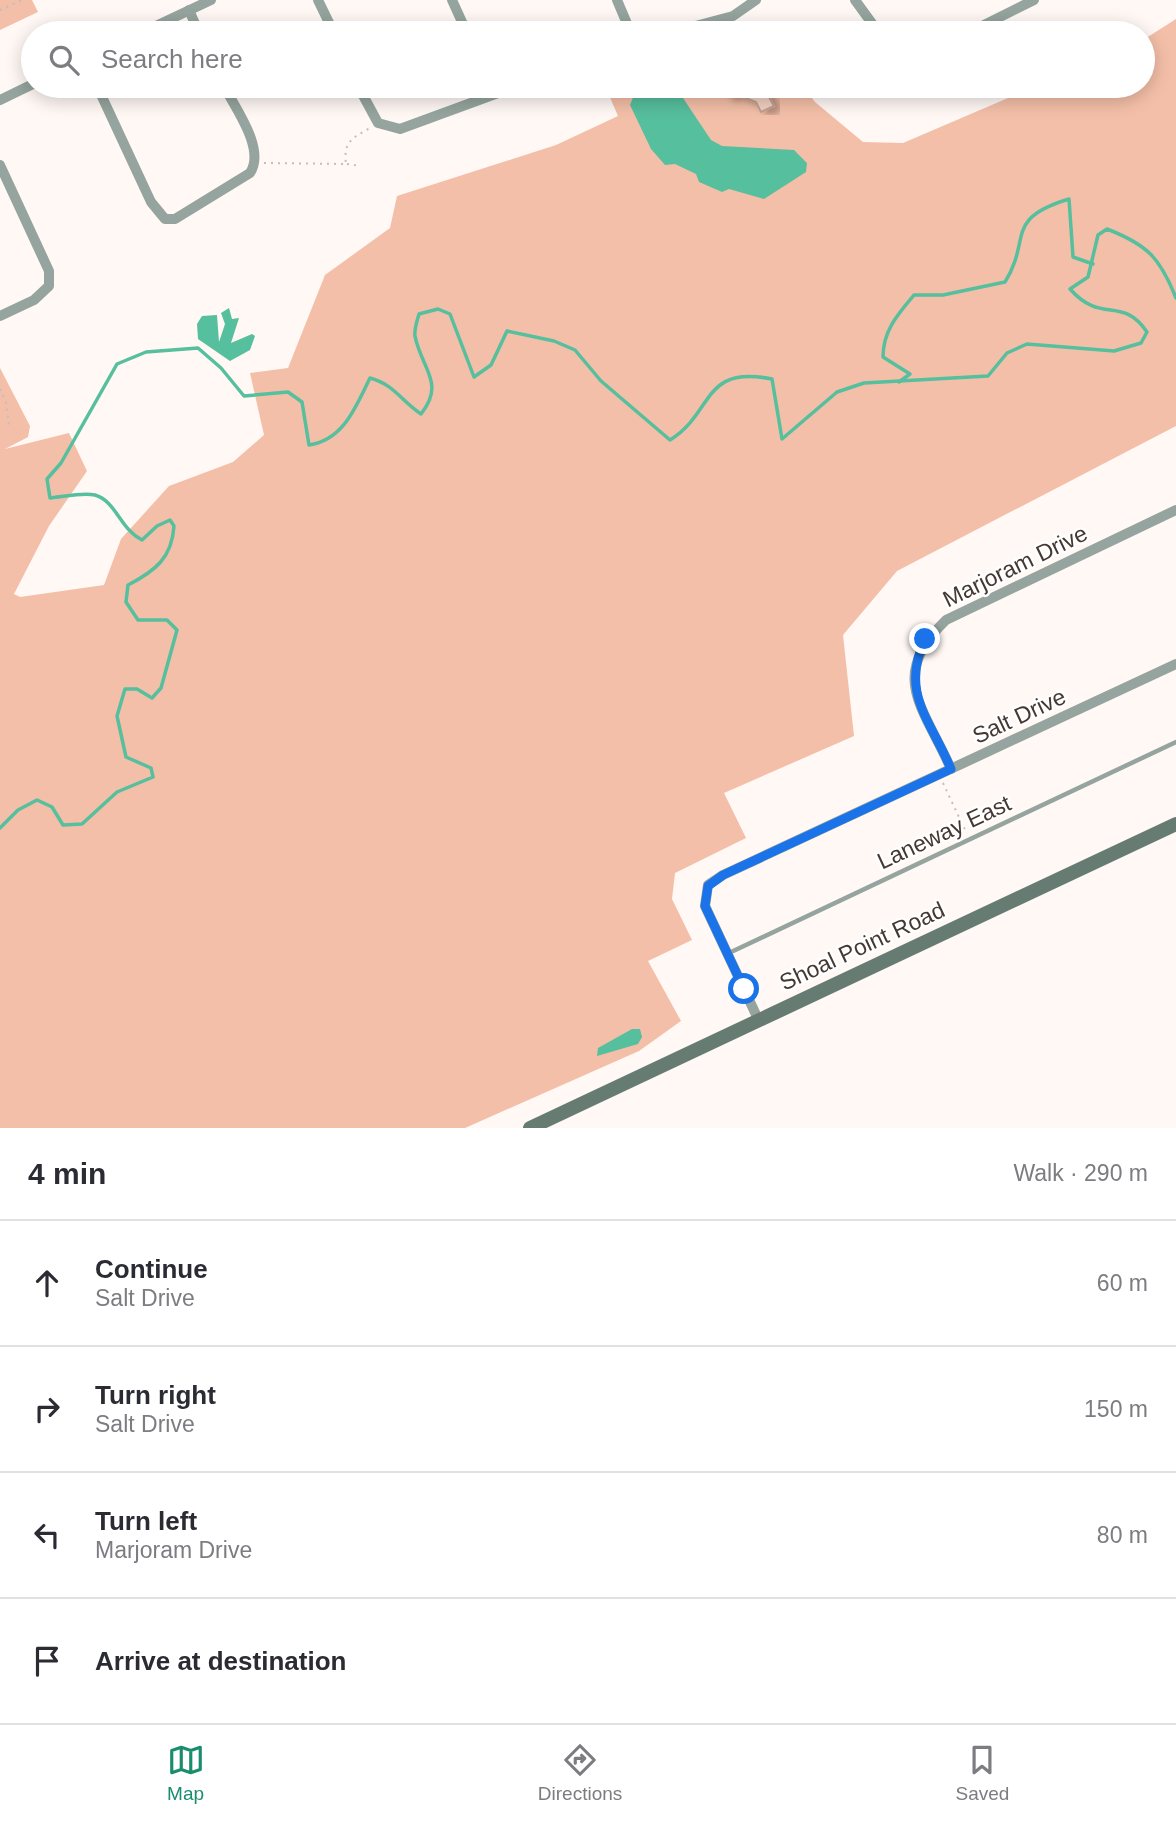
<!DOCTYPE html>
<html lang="en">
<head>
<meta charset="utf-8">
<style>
  :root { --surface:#fff; --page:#f2f2f3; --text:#2b2b33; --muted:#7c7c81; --line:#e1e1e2; --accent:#1a8d6e }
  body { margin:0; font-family:Helvetica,sans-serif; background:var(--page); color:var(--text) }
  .stop { position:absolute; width:21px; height:21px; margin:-16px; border:5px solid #1a73e8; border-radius:50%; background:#fff }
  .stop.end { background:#1a73e8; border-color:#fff; box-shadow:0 2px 7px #0008 }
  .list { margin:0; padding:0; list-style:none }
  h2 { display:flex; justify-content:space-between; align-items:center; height:91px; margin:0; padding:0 28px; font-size:30px }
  h2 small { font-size:23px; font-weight:400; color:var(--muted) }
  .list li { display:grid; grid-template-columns:46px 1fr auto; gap:21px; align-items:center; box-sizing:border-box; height:126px; padding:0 28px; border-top:2px solid var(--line) }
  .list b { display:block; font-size:26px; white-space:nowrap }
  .list p { margin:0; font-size:23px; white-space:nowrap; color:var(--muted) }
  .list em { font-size:23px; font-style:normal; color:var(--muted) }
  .icon { flex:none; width:38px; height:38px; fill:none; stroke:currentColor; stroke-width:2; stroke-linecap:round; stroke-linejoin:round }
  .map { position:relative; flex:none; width:1176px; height:1128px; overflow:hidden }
  .search { position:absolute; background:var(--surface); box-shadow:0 4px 18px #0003; left:21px; right:21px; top:21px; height:77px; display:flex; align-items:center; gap:18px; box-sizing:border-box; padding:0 24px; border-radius:38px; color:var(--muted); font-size:26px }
  .sheet { height:595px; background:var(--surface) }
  nav { display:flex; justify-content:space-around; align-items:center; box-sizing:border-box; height:98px; border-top:2px solid var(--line); background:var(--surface); font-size:19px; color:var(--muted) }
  nav a { display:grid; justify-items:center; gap:4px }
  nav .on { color:var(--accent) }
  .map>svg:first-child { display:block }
  .green { fill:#f4bfa8 }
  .water { fill:#56bf9d }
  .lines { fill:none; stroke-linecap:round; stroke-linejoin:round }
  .stream { stroke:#56bf9d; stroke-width:3.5 }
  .building { fill:#f1d0c1; stroke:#bf9f92; stroke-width:2; filter:url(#shadow) }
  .path { stroke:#c5bdb9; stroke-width:2; stroke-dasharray:2 5; stroke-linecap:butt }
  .lane { stroke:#95a49e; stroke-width:4.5 }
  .street { stroke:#95a49e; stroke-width:10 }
  .secondary { stroke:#667c73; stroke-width:14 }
  .route { stroke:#1a73e8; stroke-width:9 }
  .labels { text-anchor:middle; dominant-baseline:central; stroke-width:5; stroke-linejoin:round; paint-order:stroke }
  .street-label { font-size:23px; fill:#453832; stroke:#fff }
</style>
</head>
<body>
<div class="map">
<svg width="1176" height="1128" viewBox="0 0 1176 1128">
  <defs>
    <filter id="shadow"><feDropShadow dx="7" dy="4" stdDeviation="3.5" flood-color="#0004"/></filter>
  </defs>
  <rect width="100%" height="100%" fill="#fff8f5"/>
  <!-- green -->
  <g class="green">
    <path d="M0 0H32L38 12 0 30Z"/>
    <path d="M1176 19V426L897 571 843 635 854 736 724 793 746 838 675 873 672 899 692 940 648 961 681 1021 639 1051 465 1128H0V368L30 426 28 437 5 449 69 433 87 471 49 526 14 594 20 597 104 585 121 539 169 486 233 462 264 435 250 373 288 368 325 275 390 228 397 196 556 145 618 116 605 86H803L815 102 863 142 903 143 1036 86H1143V40Z"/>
  </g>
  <!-- water -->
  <g class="water">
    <path d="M645 86H675L711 140 722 146 794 150 807 163 806 172 764 199 729 189 722 192 699 182 696 174 675 164 665 165 651 149 630 105 634 95Z"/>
    <path d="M229 308 232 319 239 318 231 343 252 334 255 336 250 350 230 361 198 339 197 324 202 316 217 315 219 342 225 324 221 313Z"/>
    <path d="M632 1029H640L642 1037 638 1044 597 1056 598 1048Z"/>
  </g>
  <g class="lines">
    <!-- stream -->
    <g class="stream">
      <path d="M899 382 910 374 883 357C883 331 897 315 914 295H943L1005 282C1032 239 1003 219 1069 199L1073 257 1093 264"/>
      <path d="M0 828 18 810 37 800 52 807 63 825 82 824 117 792 153 777 151 768 126 757 117 716 125 689H137L152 698 161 688 177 630 167 620H138L126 602 128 585C155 571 172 558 174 526L170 520 157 526 142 540C120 529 116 501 95 495 82 492 63 497 50 498L47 479 61 463 117 364 146 352 198 348 221 368 244 396 288 392 302 402 309 445C344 440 356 406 370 378 395 385 400 400 421 414 446 383 421 368 415 336 414 329 417 321 419 314L438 309 450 314 474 377 491 365 507 331 554 341 575 350 601 381 670 440C715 412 701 365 772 379L782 439 837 392 864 383 988 376 1007 353 1027 344 1114 351 1141 343 1147 332C1122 295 1102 325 1070 289L1088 277 1098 235 1107 229C1148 245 1160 258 1176 298"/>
    </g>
  </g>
  <!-- building -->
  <path class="building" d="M717 86H768L765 90 774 106 761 112 756 102 736 94 728 97 725 90Z"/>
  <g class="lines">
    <!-- path -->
    <g class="path">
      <path d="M0 10 22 0"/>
      <path d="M264 163 346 164C343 142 352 138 370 128"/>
      <path d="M347 164 360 166"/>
      <path d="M0 389 6 402 9 425"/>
      <path d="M943 783 966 832"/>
    </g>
    <!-- lane -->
    <path class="lane" d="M729 953 1176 742"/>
    <!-- street -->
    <g class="street">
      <path d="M318 0 334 33"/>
      <path d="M452 0 467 33"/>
      <path d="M617 0 631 33"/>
      <path d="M855 0 879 33"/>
      <path d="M189 10 199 33"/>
      <path d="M141 33 211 0"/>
      <path d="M669 33 733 16 756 0"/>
      <path d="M968 33 1034 0"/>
      <path d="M97 86 151 202 165 219H175L250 173C266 149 235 108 224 86"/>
      <path d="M358 86 378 123 400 129 517 86"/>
      <path d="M0 100 33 84"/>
      <path d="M0 165 49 271V286L34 300 0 316"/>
      <path d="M951 769C924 707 887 677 946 620L1176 510"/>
      <path d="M759 1021 705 906 708 885 723 875 1176 664"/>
    </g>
    <!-- secondary -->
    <path class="secondary" d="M530 1128 1176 824"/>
  </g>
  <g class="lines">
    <!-- route -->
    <path class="route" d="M744 989 705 906 708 886 723 875 951 769C930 719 900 693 925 639"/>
  </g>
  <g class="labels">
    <!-- street labels -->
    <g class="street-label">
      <text transform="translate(1015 566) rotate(-26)">Marjoram Drive</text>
      <text transform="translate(1019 716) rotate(-25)">Salt Drive</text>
      <text transform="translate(944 832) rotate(-25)">Laneway East</text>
      <text transform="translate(862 946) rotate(-25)">Shoal Point Road</text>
    </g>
  </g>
</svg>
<div class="stop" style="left:744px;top:989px"></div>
<div class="stop end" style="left:925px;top:639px"></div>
<div class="search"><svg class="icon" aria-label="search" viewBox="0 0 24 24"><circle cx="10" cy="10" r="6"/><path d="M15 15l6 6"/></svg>Search here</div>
</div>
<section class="sheet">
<h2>4 min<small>Walk · 290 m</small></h2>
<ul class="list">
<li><svg class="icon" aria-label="ahead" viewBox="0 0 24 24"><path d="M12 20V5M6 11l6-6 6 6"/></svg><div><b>Continue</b><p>Salt Drive</p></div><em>60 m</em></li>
<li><svg class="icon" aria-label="right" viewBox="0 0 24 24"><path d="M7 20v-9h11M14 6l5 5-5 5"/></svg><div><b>Turn right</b><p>Salt Drive</p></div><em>150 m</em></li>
<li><svg class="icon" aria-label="left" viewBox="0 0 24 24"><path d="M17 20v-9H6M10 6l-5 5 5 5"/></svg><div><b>Turn left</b><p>Marjoram Drive</p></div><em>80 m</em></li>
<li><svg class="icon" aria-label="arrive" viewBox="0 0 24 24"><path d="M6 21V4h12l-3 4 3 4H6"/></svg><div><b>Arrive at destination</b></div></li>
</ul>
</section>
<nav>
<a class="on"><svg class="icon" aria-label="map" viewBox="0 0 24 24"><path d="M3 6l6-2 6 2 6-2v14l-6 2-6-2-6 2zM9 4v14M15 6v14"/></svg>Map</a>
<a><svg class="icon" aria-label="directions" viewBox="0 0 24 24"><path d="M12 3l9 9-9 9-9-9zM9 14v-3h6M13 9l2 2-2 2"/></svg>Directions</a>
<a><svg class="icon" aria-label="saved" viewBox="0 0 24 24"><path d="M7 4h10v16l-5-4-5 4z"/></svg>Saved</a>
</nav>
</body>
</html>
